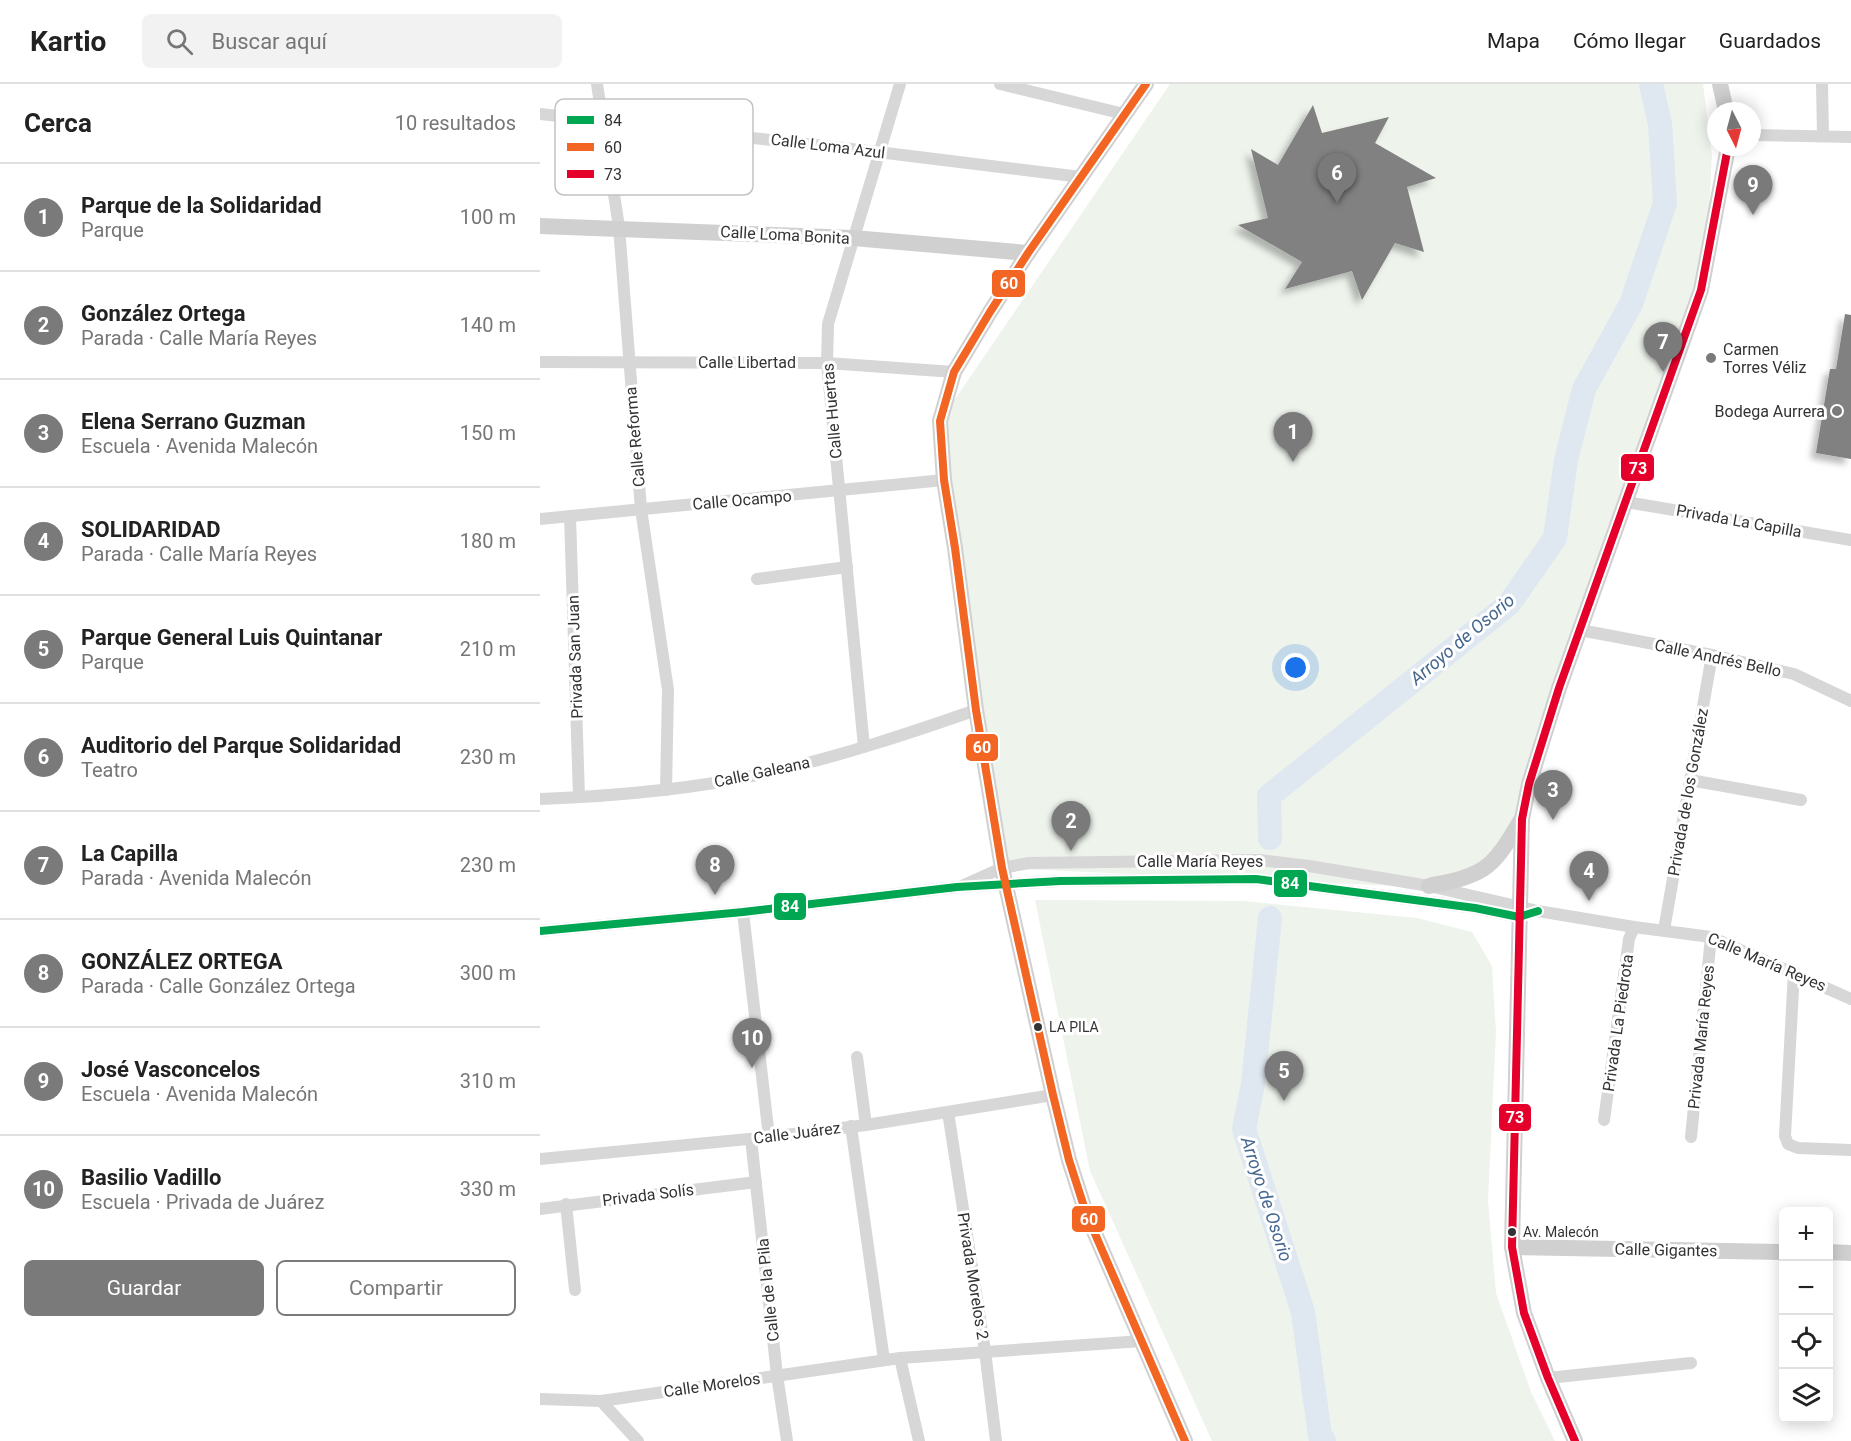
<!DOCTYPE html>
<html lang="es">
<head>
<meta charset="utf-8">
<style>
  :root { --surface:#fff; --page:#f2f2f2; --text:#222; --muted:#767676; --line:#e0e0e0; --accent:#7a7a7a }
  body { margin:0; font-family:Roboto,sans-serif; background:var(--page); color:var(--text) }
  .controls { position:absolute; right:18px; bottom:18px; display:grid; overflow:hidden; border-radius:9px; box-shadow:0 3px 15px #0003 }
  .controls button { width:54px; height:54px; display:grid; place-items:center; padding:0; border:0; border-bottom:2px solid var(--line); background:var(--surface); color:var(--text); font:30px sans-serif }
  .compass { position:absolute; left:1167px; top:18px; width:54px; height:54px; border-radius:50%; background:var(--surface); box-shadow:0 3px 15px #0003; rotate:174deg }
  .you { position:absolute; left:756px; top:584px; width:21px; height:21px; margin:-15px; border:4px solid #fff; border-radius:50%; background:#1a73e8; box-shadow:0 0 0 9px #1a73e833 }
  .badge { display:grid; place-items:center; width:39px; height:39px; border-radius:50%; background:var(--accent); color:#fff; font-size:20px; font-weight:700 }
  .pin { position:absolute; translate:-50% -50px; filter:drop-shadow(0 2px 3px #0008) }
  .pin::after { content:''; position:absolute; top:32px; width:21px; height:18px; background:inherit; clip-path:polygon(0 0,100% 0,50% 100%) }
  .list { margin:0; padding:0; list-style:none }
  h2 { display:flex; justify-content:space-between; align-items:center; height:78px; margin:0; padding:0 24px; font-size:26px }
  h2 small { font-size:20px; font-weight:400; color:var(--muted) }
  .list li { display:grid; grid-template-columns:39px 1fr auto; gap:18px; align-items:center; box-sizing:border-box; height:108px; padding:0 24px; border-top:2px solid var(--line) }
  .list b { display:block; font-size:22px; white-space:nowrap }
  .list p { margin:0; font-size:20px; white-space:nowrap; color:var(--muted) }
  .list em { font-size:20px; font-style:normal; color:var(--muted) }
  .actions { display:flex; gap:12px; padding:18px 24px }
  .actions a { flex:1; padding:14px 0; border:2px solid var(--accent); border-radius:9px; text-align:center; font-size:21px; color:var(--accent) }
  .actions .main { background:var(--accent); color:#fff }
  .icon { flex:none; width:33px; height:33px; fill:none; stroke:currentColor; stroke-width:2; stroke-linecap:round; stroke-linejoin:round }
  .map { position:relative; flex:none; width:1311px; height:1357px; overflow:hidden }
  header { display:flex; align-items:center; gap:36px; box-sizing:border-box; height:84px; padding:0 30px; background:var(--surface); border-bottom:2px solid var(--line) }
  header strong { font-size:28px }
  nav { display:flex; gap:33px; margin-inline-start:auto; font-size:21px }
  .search { width:420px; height:54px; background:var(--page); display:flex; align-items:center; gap:15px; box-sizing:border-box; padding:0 21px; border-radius:9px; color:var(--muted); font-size:22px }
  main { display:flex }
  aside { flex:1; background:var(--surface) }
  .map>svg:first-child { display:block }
  .green { fill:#eef3ec }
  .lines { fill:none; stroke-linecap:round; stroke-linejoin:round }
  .river { stroke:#dfe7f1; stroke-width:24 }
  .building { fill:#818181; filter:url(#shadow) }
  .street { stroke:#d7d7d7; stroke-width:12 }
  .secondary { stroke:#d0d0d0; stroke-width:16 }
  .bus-1-casing { stroke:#fff; stroke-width:12 }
  .bus-2-casing { stroke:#fff; stroke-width:12 }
  .bus-3-casing { stroke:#fff; stroke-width:12 }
  .bus-1 { stroke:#00a651; stroke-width:8 }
  .bus-2 { stroke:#f26522; stroke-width:8 }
  .bus-3 { stroke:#e4002b; stroke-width:8 }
  .poi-dot { fill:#7a7a7a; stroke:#fff; stroke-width:2 }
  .bus-dot { fill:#333; stroke:#fff; stroke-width:2 }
  .labels { text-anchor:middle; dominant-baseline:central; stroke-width:6; stroke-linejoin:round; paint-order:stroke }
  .bus-label { font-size:14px; fill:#333; stroke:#fff; text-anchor:start }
  .street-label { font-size:16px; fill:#333; stroke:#fff }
  .poi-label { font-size:16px; fill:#333; stroke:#fff; text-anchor:start }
  .water-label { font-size:18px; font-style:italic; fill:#466890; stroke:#fff }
  .key { fill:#fff; stroke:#c2c2c2; stroke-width:1.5 }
  .key-label { font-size:16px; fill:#333 }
  .line-badge { stroke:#fff; stroke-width:2 }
  .badge-label { font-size:16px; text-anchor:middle; font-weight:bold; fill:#fff }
</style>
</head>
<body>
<header>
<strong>Kartio</strong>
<div class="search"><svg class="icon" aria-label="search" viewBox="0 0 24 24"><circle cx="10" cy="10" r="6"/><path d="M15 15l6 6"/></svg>Buscar aquí</div>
<nav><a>Mapa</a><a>Cómo llegar</a><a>Guardados</a></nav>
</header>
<main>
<aside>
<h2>Cerca<small>10 resultados</small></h2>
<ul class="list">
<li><span class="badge">1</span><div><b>Parque de la Solidaridad</b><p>Parque</p></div><em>100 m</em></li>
<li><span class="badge">2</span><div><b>González Ortega</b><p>Parada · Calle María Reyes</p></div><em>140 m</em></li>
<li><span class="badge">3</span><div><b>Elena Serrano Guzman</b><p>Escuela · Avenida Malecón</p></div><em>150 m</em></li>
<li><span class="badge">4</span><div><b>SOLIDARIDAD</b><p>Parada · Calle María Reyes</p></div><em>180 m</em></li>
<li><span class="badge">5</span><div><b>Parque General Luis Quintanar</b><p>Parque</p></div><em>210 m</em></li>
<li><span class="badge">6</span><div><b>Auditorio del Parque Solidaridad</b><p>Teatro</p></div><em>230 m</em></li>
<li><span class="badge">7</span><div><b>La Capilla</b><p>Parada · Avenida Malecón</p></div><em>230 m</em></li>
<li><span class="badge">8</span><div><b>GONZÁLEZ ORTEGA</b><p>Parada · Calle González Ortega</p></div><em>300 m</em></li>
<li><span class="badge">9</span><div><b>José Vasconcelos</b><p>Escuela · Avenida Malecón</p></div><em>310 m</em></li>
<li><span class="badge">10</span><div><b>Basilio Vadillo</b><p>Escuela · Privada de Juárez</p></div><em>330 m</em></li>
</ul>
<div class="actions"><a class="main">Guardar</a><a>Compartir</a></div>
</aside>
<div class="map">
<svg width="1311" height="1357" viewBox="0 0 1311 1357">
  <defs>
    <filter id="shadow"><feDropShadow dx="-5.5" dy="5.5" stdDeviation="3" flood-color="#0004"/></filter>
  </defs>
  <rect width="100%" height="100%" fill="#fff"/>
  <!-- green -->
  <g class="green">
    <path d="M630 0H1163L1172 72 1166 178 982 735 945 784 899 804 462 784 400 337Z"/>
    <path d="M495 816 703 817 877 834 932 848 952 882 956 948 948 1117 956 1209 991 1308 1015 1357H672L550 1087Z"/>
  </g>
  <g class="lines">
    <!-- river -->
    <g class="river">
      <path d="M730 754 729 712 969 520 1015 454 1026 376 1044 305 1091 220 1125 119 1120 40 1111 0"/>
      <path d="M730 834 713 1000 704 1045 763 1228 780 1352 784 1357"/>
    </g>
  </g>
  <!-- building -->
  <g class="building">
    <path d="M773 21 782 49 849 33 835 59 896 94 867 103 884 168 855 159 822 216 812 187 745 205 762 178 698 141 728 134 711 65 738 81Z"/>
    <path d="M1305 230 1311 231V375L1276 369 1290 285H1296Z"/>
  </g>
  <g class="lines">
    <!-- street -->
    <g class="street">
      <path d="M57 0 79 143 101 425 128 606 126 706"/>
      <path d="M460 0 584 30"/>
      <path d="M1282 0 1283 52"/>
      <path d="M0 30 338 68 541 93"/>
      <path d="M1212 51 1311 53"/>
      <path d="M0 278 287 279 414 288"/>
      <path d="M1086 418 1311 456"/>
      <path d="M30 432 39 713"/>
      <path d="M0 435 404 396"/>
      <path d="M217 495 307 483"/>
      <path d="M1040 546 1172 571 1254 590 1311 617"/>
      <path d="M324 663 287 279 288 240 360 0"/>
      <path d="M1150 696 1261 716"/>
      <path d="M0 715C79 712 159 705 235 687 304 671 370 649 436 626"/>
      <path d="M424 801 462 784 489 779 720 776 769 782 889 802 998 827 1094 843 1171 853 1311 915"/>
      <path d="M203 828 229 1053"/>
      <path d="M1124 846 1172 571"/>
      <path d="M0 847 203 828 417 803 520 797 716 795 935 824 979 833 998 827"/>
      <path d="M1254 888 1245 1052 1248 1060 1258 1064 1311 1066"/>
      <path d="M317 973 326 1041"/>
      <path d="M408 1028 445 1267 456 1357"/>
      <path d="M1064 1036 1089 855 1094 843"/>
      <path d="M311 1042 344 1276"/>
      <path d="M1151 1053 1171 853"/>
      <path d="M211 1055 237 1291 247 1357"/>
      <path d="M0 1075 229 1053 326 1041 513 1011"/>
      <path d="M26 1120 35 1206"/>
      <path d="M0 1125 216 1098"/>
      <path d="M360 1274 379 1357"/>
      <path d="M1008 1294 1151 1279"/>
      <path d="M0 1315 61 1317 360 1274 602 1257"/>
      <path d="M61 1317 98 1357"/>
    </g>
    <!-- secondary -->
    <g class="secondary">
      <path d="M606 0 488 169 450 228 414 288 400 337 404 396 415 464 436 626 462 784 513 1011 529 1076 546 1129 645 1357"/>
      <path d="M1180 0 1186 27"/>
      <path d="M0 142 313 154 488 169"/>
      <path d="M889 802C907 798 927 795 943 785 960 774 971 752 981 736"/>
      <path d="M972 1163 1244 1168"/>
      <path d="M1288 1168 1311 1169"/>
      <path d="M1035 1357 1008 1294 984 1229 972 1163 982 735 989 700 1019 604 1161 206 1188 63"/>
    </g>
    <!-- bus-1 casing -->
    <g class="bus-1-casing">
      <path id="bus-1" d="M0 847 203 828 417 803 520 797 716 795 935 824 979 833 998 827"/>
    </g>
    <!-- bus-2 casing -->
    <g class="bus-2-casing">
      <path id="bus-2" d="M606 0 488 169 450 228 414 288 400 337 404 396 415 464 436 626 462 784 513 1011 529 1076 546 1129 645 1357"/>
    </g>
    <!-- bus-3 casing -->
    <g class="bus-3-casing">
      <path id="bus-3" d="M1035 1357 1008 1294 984 1229 972 1163 982 735 989 700 1019 604 1161 206 1188 63"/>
    </g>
    <!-- bus-1 -->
    <use href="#bus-1" class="bus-1"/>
    <!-- bus-2 -->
    <use href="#bus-2" class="bus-2"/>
    <!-- bus-3 -->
    <use href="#bus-3" class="bus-3"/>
  </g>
  <!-- markers -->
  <g class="poi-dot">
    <circle cx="1171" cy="274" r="6"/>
    <circle cx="1297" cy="327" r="6"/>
  </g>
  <g class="bus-dot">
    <circle cx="498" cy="943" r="5"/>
    <circle cx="972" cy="1148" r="5"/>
  </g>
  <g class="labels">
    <!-- bus labels -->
    <g class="bus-label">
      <text x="509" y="943">LA PILA</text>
      <text x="983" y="1148">Av. Malecón</text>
    </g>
    <!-- street labels -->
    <g class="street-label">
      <text transform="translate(288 62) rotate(7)">Calle Loma Azul</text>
      <text transform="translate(245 151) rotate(3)">Calle Loma Bonita</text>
      <text x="207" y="278">Calle Libertad</text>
      <text transform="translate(292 327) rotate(-95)">Calle Huertas</text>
      <text transform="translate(95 353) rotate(-95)">Calle Reforma</text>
      <text transform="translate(202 416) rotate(-5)">Calle Ocampo</text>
      <text transform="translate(1199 437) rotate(10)">Privada La Capilla</text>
      <text transform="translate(35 573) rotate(-92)">Privada San Juan</text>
      <text transform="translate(1178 574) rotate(12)">Calle Andrés Bello</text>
      <text transform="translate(222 688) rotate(-12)">Calle Galeana</text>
      <text transform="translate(1148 708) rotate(-80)">Privada de los González</text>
      <text x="660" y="777">Calle María Reyes</text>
      <text transform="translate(1227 878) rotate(23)">Calle María Reyes</text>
      <text transform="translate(1078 939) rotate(-82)">Privada La Piedrota</text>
      <text transform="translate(1161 953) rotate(-84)">Privada María Reyes</text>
      <text transform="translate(257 1049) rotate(-7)">Calle Juárez</text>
      <text transform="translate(108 1111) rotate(-7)">Privada Solís</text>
      <text transform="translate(1126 1166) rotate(1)">Calle Gigantes</text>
      <text transform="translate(433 1192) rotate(81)">Privada Morelos 2</text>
      <text transform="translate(228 1206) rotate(-96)">Calle de la Pila</text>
      <text transform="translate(172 1301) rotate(-8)">Calle Morelos</text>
    </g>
    <!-- poi labels -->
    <g class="poi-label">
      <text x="1183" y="265">Carmen<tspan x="1183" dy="18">Torres Véliz</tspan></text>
      <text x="1285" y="327" text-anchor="end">Bodega Aurrera</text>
    </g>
    <!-- water labels -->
    <g class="water-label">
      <text transform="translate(922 555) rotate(-40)">Arroyo de Osorio</text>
      <text transform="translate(727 1115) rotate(72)">Arroyo de Osorio</text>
    </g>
  </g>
  <!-- legend -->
  <rect x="15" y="15" width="198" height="96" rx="9" class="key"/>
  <rect x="27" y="32" width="27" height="8" fill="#00a651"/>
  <rect x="27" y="59" width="27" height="8" fill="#f26522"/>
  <rect x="27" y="86" width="27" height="8" fill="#e4002b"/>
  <g class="key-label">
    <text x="64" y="42">84</text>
    <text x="64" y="69">60</text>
    <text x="64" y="96">73</text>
  </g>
  <g class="line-badge">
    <rect x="451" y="185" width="35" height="29" rx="6" fill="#f26522"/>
    <rect x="1080" y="369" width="35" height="29" rx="6" fill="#e4002b"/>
    <rect x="425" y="649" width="34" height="29" rx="6" fill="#f26522"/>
    <rect x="733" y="785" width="35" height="29" rx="6" fill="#00a651"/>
    <rect x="233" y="808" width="34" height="29" rx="6" fill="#00a651"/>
    <rect x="958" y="1019" width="34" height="29" rx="6" fill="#e4002b"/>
    <rect x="531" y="1121" width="35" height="28" rx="6" fill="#f26522"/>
  </g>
  <g class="badge-label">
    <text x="469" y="205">60</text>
    <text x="1098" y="390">73</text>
    <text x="442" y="669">60</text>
    <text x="750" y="805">84</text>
    <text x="250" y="828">84</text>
    <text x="975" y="1039">73</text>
    <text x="549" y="1141">60</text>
  </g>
</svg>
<div class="controls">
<button>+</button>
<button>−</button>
<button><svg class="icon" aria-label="locate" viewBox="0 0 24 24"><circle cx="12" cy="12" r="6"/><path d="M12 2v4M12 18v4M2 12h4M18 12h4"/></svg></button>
<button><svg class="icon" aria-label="layers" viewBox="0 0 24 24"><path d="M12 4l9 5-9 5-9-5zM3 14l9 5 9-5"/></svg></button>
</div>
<svg class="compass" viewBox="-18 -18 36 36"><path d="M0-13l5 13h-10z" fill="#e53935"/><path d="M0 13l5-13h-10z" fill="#767676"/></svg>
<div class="you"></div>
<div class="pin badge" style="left:753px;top:378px">1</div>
<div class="pin badge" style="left:531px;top:767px">2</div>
<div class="pin badge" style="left:1013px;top:736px">3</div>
<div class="pin badge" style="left:1049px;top:817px">4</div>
<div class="pin badge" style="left:744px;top:1017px">5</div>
<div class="pin badge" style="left:797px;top:119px">6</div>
<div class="pin badge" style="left:1123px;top:288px">7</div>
<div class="pin badge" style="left:175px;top:811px">8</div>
<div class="pin badge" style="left:1213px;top:131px">9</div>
<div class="pin badge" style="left:212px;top:984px">10</div>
</div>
</main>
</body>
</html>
